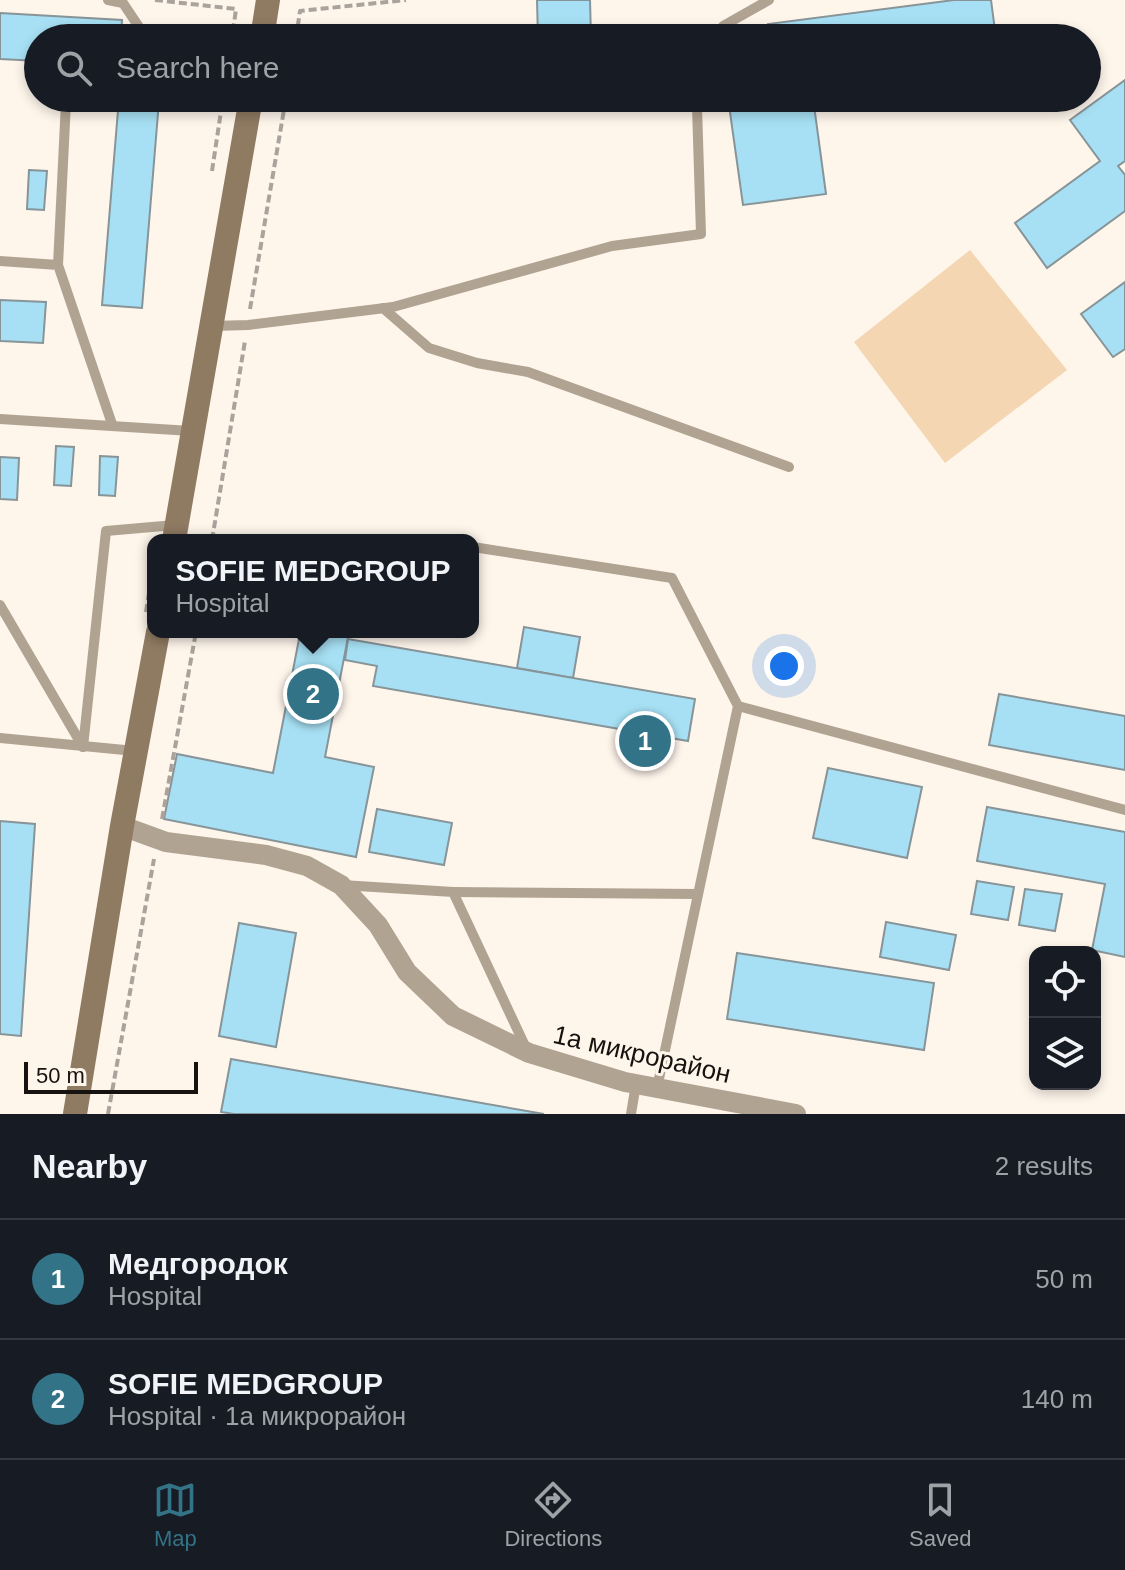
<!DOCTYPE html>
<html lang="en">
<head>
<meta charset="utf-8">
<style>
  :root { --surface:#171b24; --page:#242831; --text:#f1f3f6; --muted:#9ea1a6; --line:#363941; --accent:#337387 }
  body { margin:0; font-family:Arial,sans-serif; background:var(--page); color:var(--text) }
  .controls { position:absolute; right:24px; bottom:24px; display:grid; overflow:hidden; border-radius:16px; box-shadow:0 4px 12px #0003 }
  .controls button { width:72px; height:72px; display:grid; place-items:center; padding:0; border:0; border-bottom:2px solid var(--line); background:var(--surface); color:var(--text); font:40px sans-serif }
  .scale { position:absolute; left:24px; bottom:20px; width:174px; box-sizing:border-box; padding-left:8px; border:4px solid #15120f; border-top:0; font-size:22px; line-height:28px; white-space:nowrap; color:#15120f; -webkit-text-stroke:6px #fef5eb; paint-order:stroke }
  .you { position:absolute; left:784px; top:666px; width:28px; height:28px; margin:-20px; border:6px solid #fff; border-radius:50%; background:#1a73e8; box-shadow:0 0 0 12px #1a73e833 }
  .badge { display:grid; place-items:center; width:52px; height:52px; border-radius:50%; background:var(--accent); color:#fff; font-size:26px; font-weight:700 }
  .pin { position:absolute; translate:-50% -50%; border:4px solid #fff; box-shadow:0 2px 8px #0006 }
  .popup { position:absolute; left:147px; top:534px; width:332px; height:104px; box-sizing:border-box; display:grid; place-content:center; border-radius:16px; background:var(--surface); filter:drop-shadow(0 2px 6px #0005); font-size:26px; white-space:nowrap; color:var(--muted) }
  .popup b { font-size:30px; color:var(--text) }
  .popup::after { content:''; position:absolute; left:50%; top:100%; margin-left:-16px; border:16px solid transparent; border-top-color:var(--surface) }
  .list { margin:0; padding:0; list-style:none }
  h2 { display:flex; justify-content:space-between; align-items:center; height:104px; margin:0; padding:0 32px; font-size:34px }
  h2 small { font-size:26px; font-weight:400; color:var(--muted) }
  .list li { display:grid; grid-template-columns:52px 1fr auto; gap:24px; align-items:center; box-sizing:border-box; height:120px; padding:0 32px; border-top:2px solid var(--line) }
  .list b { display:block; font-size:30px; white-space:nowrap }
  .list p { margin:0; font-size:26px; white-space:nowrap; color:var(--muted) }
  .list em { font-size:26px; font-style:normal; color:var(--muted) }
  .icon { flex:none; width:44px; height:44px; fill:none; stroke:currentColor; stroke-width:2; stroke-linecap:round; stroke-linejoin:round }
  .map { position:relative; flex:none; width:1125px; height:1114px; overflow:hidden }
  .search { position:absolute; background:var(--surface); box-shadow:0 4px 12px #0003; left:24px; right:24px; top:24px; height:88px; display:flex; align-items:center; gap:20px; box-sizing:border-box; padding:0 28px; border-radius:44px; color:var(--muted); font-size:30px }
  .sheet { height:344px; background:var(--surface) }
  nav { display:flex; justify-content:space-around; align-items:center; box-sizing:border-box; height:112px; border-top:2px solid var(--line); background:var(--surface); font-size:22px; color:var(--muted) }
  nav a { display:grid; justify-items:center; gap:4px }
  nav .on { color:var(--accent) }
  .map>svg:first-child { display:block }
  .green { fill:#f4d6b3 }
  .building { fill:#a7e0f4; stroke:#879498; stroke-width:2 }
  .lines { fill:none; stroke-linecap:round; stroke-linejoin:round }
  .path { stroke:#aaa39c; stroke-width:4; stroke-dasharray:8 4; stroke-linecap:butt }
  .lane { stroke:#b1a392; stroke-width:10 }
  .street { stroke:#b1a392; stroke-width:20 }
  .secondary { stroke:#8f7a62; stroke-width:24 }
  .labels { text-anchor:middle; dominant-baseline:central; stroke-width:6; stroke-linejoin:round; paint-order:stroke }
  .street-label { font-size:26px; fill:#15120f; stroke:#fef5eb }
</style>
</head>
<body>
<div class="map">
<svg width="1125" height="1114" viewBox="0 0 1125 1114">
  <rect width="100%" height="100%" fill="#fef5eb"/>
  <!-- green -->
  <path class="green" d="M970 250 1067 370 945 463 854 342Z"/>
  <!-- building -->
  <g class="building">
    <path d="M537 0H590L591 38H538Z"/>
    <path d="M954 0H991L996 38H770L768 24Z"/>
    <path d="M0 13 122 20 121 38H38V61L0 59Z"/>
    <path d="M1125 80V161L1118 166 1125 175V211L1047 268 1015 223 1100 161 1070 120Z"/>
    <path d="M119 98 159 101 142 308 102 305Z"/>
    <path d="M728 98H813L826 194 743 205Z"/>
    <path d="M29 170 47 171 44 210 27 209Z"/>
    <path d="M1125 282V349L1113 357 1081 314Z"/>
    <path d="M0 300 46 302 43 343 0 341Z"/>
    <path d="M56 446 74 447 71 486 54 485Z"/>
    <path d="M100 456 118 457 115 496 99 495Z"/>
    <path d="M0 457 19 458 17 500 0 499Z"/>
    <path d="M524 627 580 637 573 678 517 668Z"/>
    <path d="M291 632H349L325 757 374 767 356 857 164 819 177 754 273 773 300 634Z"/>
    <path d="M348 639 695 699 688 741 373 686 377 666 345 660Z"/>
    <path d="M999 694 1125 716V770L989 745Z"/>
    <path d="M828 768 922 787 907 858 813 838Z"/>
    <path d="M987 807 1125 832V957L1092 950 1105 884 977 861Z"/>
    <path d="M377 809 452 823 444 865 369 852Z"/>
    <path d="M0 821 35 824 21 1036 0 1034Z"/>
    <path d="M977 881 1014 887 1008 920 971 914Z"/>
    <path d="M1025 889 1062 894 1055 931 1019 925Z"/>
    <path d="M886 922 956 935 949 970 880 957Z"/>
    <path d="M239 923 296 933 276 1047 219 1036Z"/>
    <path d="M737 953 934 983 924 1050 727 1019Z"/>
    <path d="M231 1059 544 1114H234L221 1112Z"/>
  </g>
  <g class="lines">
    <!-- path -->
    <g class="path">
      <path d="M155 0 236 9 232 38"/>
      <path d="M296 38 300 11 406 0"/>
      <path d="M212 171 223 98"/>
      <path d="M250 309 286 98"/>
      <path d="M212 540 245 341"/>
      <path d="M146 612 153 567"/>
      <path d="M162 819 196 632"/>
      <path d="M108 1114 154 859"/>
    </g>
    <!-- lane -->
    <g class="lane">
      <path d="M108 0 123 3 141 30 140 38"/>
      <path d="M719 38 723 26 769 0"/>
      <path d="M0 261 58 265 112 424"/>
      <path d="M58 265 66 102 74 98"/>
      <path d="M383 308 429 348 477 363 528 372 789 467"/>
      <path d="M213 326 248 325 393 307 612 246 701 234 697 107 699 98"/>
      <path d="M0 419 191 431"/>
      <path d="M473 547 672 578 738 706 657 1088"/>
      <path d="M0 605 83 747"/>
      <path d="M738 706 1125 810"/>
      <path d="M0 738 135 751"/>
      <path d="M83 747 106 531 175 525"/>
      <path d="M342 885 453 892 526 1048"/>
      <path d="M453 892 698 894"/>
      <path d="M631 1114 636 1084"/>
    </g>
    <!-- street -->
    <path class="street" d="M122 826 166 842 266 855 307 866 341 885 378 925 407 972 453 1016 529 1053 625 1082 796 1114"/>
    <!-- secondary -->
    <g class="secondary">
      <path d="M262 38 268 0"/>
      <path d="M174 540 251 98"/>
      <path d="M75 1114 122 826 158 632"/>
    </g>
  </g>
  <g class="labels">
    <!-- street labels -->
    <g class="street-label">
      <text transform="translate(642 1054) rotate(13)">1а микрорайон</text>
    </g>
  </g>
</svg>
<div class="controls">
<button><svg class="icon" aria-label="locate" viewBox="0 0 24 24"><circle cx="12" cy="12" r="6"/><path d="M12 2v4M12 18v4M2 12h4M18 12h4"/></svg></button>
<button><svg class="icon" aria-label="layers" viewBox="0 0 24 24"><path d="M12 4l9 5-9 5-9-5zM3 14l9 5 9-5"/></svg></button>
</div>
<div class="scale">50 m</div>
<div class="you"></div>
<div class="pin badge" style="left:645px;top:741px">1</div>
<div class="pin badge" style="left:313px;top:694px">2</div>
<div class="popup"><b>SOFIE MEDGROUP</b>Hospital</div>
<div class="search"><svg class="icon" aria-label="search" viewBox="0 0 24 24"><circle cx="10" cy="10" r="6"/><path d="M15 15l6 6"/></svg>Search here</div>
</div>
<section class="sheet">
<h2>Nearby<small>2 results</small></h2>
<ul class="list">
<li><span class="badge">1</span><div><b>Медгородок</b><p>Hospital</p></div><em>50 m</em></li>
<li><span class="badge">2</span><div><b>SOFIE MEDGROUP</b><p>Hospital · 1а микрорайон</p></div><em>140 m</em></li>
</ul>
</section>
<nav>
<a class="on"><svg class="icon" aria-label="map" viewBox="0 0 24 24"><path d="M3 6l6-2 6 2 6-2v14l-6 2-6-2-6 2zM9 4v14M15 6v14"/></svg>Map</a>
<a><svg class="icon" aria-label="directions" viewBox="0 0 24 24"><path d="M12 3l9 9-9 9-9-9zM9 14v-3h6M13 9l2 2-2 2"/></svg>Directions</a>
<a><svg class="icon" aria-label="saved" viewBox="0 0 24 24"><path d="M7 4h10v16l-5-4-5 4z"/></svg>Saved</a>
</nav>
</body>
</html>
